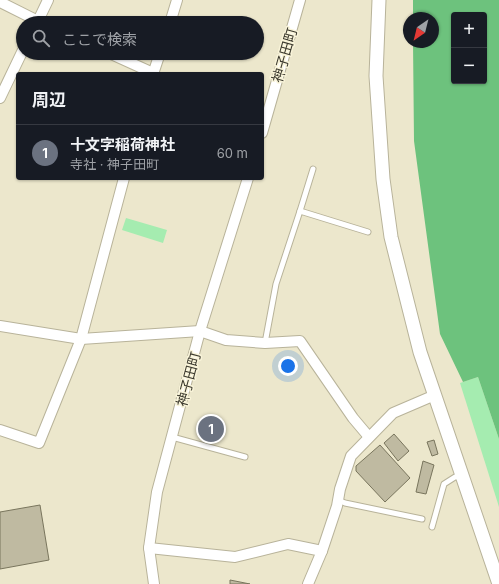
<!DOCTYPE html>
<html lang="ja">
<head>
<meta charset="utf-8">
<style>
  :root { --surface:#171b24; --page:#20242c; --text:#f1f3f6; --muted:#9ea1a6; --line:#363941; --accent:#7c3aed }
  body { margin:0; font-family:Inter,"Noto Sans JP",sans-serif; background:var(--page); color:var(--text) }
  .controls { position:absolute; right:12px; top:12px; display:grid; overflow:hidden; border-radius:4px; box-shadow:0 1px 3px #0004 }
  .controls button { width:36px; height:36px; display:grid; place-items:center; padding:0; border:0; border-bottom:1px solid var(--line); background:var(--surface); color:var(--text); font:20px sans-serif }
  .compass { position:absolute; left:403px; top:12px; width:36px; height:36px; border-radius:50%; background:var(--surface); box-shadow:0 1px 3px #0004; rotate:215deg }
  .you { position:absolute; left:288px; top:366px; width:14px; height:14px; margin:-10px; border:3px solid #fff; border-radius:50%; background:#1a73e8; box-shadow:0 0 0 6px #1a73e833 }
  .badge { display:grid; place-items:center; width:26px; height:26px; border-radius:50%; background:var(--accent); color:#fff; font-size:13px; font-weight:700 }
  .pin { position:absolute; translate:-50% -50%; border:2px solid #fff; box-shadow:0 1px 4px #0006 }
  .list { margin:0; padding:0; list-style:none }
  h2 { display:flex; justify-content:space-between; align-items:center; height:52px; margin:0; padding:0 16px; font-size:17px }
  h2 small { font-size:13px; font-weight:400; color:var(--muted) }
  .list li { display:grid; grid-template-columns:26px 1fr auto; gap:12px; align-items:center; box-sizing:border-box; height:56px; padding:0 16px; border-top:1px solid var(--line) }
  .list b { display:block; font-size:15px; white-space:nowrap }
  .list p { margin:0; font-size:13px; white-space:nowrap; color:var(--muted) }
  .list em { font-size:13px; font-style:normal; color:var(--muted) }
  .icon { flex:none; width:22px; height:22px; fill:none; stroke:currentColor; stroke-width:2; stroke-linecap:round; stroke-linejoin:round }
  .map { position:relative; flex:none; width:499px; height:584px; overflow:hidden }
  .search { position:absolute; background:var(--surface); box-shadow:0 1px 3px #0004; left:16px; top:16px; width:248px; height:44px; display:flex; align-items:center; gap:10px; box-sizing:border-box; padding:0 14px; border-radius:22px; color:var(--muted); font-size:15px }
  .panel { position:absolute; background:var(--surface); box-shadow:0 1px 3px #0004; left:16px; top:72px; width:248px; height:108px; border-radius:4px }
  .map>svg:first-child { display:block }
  .green { fill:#a5ecb0 }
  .forest { fill:#6dc27d; fill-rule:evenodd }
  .building { fill:#bfbaa1; stroke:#79755d }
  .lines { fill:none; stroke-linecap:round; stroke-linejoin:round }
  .service-casing { stroke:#b8b39a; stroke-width:7 }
  .minor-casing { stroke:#b8b39a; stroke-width:12 }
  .tertiary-casing { stroke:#b8b39a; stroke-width:15 }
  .service { stroke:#fff; stroke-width:5 }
  .minor { stroke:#fff; stroke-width:10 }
  .tertiary { stroke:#fff; stroke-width:13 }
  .labels { text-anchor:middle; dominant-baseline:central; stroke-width:3; stroke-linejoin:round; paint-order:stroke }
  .street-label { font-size:14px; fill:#3b392e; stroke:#f9f4d9 }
</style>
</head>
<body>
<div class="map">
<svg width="499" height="584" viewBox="0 0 499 584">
  <rect width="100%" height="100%" fill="#ece7cc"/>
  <!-- green -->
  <g class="green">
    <path d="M126 218 167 230 163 243 122 230Z"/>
    <path d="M478 377 499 439V507L460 383Z"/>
  </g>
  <!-- forest -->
  <path class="forest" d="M413 0H499V439L478 377 463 382 440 334 414 141 413 42H433V18H413ZM454 15H484V81H454Z"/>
  <!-- building -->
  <g class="building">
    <path d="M394 434 409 451 398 461 384 443Z"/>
    <path d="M434 440 438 454 432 456 427 442Z"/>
    <path d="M380 445 410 478 385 502 356 471V466Z"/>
    <path d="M423 461 434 465 426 494 416 492Z"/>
    <path d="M40 505 49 560 0 569V512Z"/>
    <path d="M230 580 250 584H230Z"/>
  </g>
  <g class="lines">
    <!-- service casing -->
    <g class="service-casing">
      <g id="service">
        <path d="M300 211 313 169"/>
        <path d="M265 343 276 284 300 211 368 232"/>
        <path d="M172 437 245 457"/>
        <path d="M338 500 345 503 422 519"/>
        <path d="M432 527 444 484 455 477 461 476"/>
      </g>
    </g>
    <!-- minor casing -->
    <g class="minor-casing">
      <g id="minor">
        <path d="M0 2 42 23"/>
        <path d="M37 23 48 0"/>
        <path d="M170 23 177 0"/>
        <path d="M109 53 153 73"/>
        <path d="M153 74 160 53"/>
        <path d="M0 98 23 50"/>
        <path d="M262 133 300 0"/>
        <path d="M0 326 81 339 200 331 226 340 265 343 300 341 353 418 369 437"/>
        <path d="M0 430 39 443 81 339 124 178"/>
        <path d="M149 548 235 557 288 544 322 551"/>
        <path d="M154 584 149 548 157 492 200 331 248 178"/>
        <path d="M308 584 322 551 337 506 340 489 351 456 393 413 435 395"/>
      </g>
    </g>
    <!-- tertiary casing -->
    <g class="tertiary-casing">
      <path id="tertiary" d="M379 0 376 76 383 179 391 237 420 352 499 584"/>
    </g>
    <!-- service -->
    <use href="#service" class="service"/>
    <!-- minor -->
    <use href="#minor" class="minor"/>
    <!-- tertiary -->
    <use href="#tertiary" class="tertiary"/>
  </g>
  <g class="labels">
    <!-- street labels -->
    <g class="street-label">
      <text transform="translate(284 55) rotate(-74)">神子田町</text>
      <text transform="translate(188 379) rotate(-75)">神子田町</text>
    </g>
  </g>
</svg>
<div class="controls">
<button>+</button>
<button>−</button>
</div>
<svg class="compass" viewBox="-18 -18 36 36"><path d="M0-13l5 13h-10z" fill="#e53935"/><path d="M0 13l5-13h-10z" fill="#9ea1a6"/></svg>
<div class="you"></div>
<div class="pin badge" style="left:211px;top:429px;background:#6b7280">1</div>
<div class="search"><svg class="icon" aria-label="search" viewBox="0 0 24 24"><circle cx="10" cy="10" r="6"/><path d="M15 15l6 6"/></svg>ここで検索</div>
<section class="panel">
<h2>周辺<small></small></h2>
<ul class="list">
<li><span class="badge" style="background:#6b7280">1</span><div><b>十文字稲荷神社</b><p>寺社 · 神子田町</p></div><em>60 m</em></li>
</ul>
</section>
</div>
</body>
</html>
